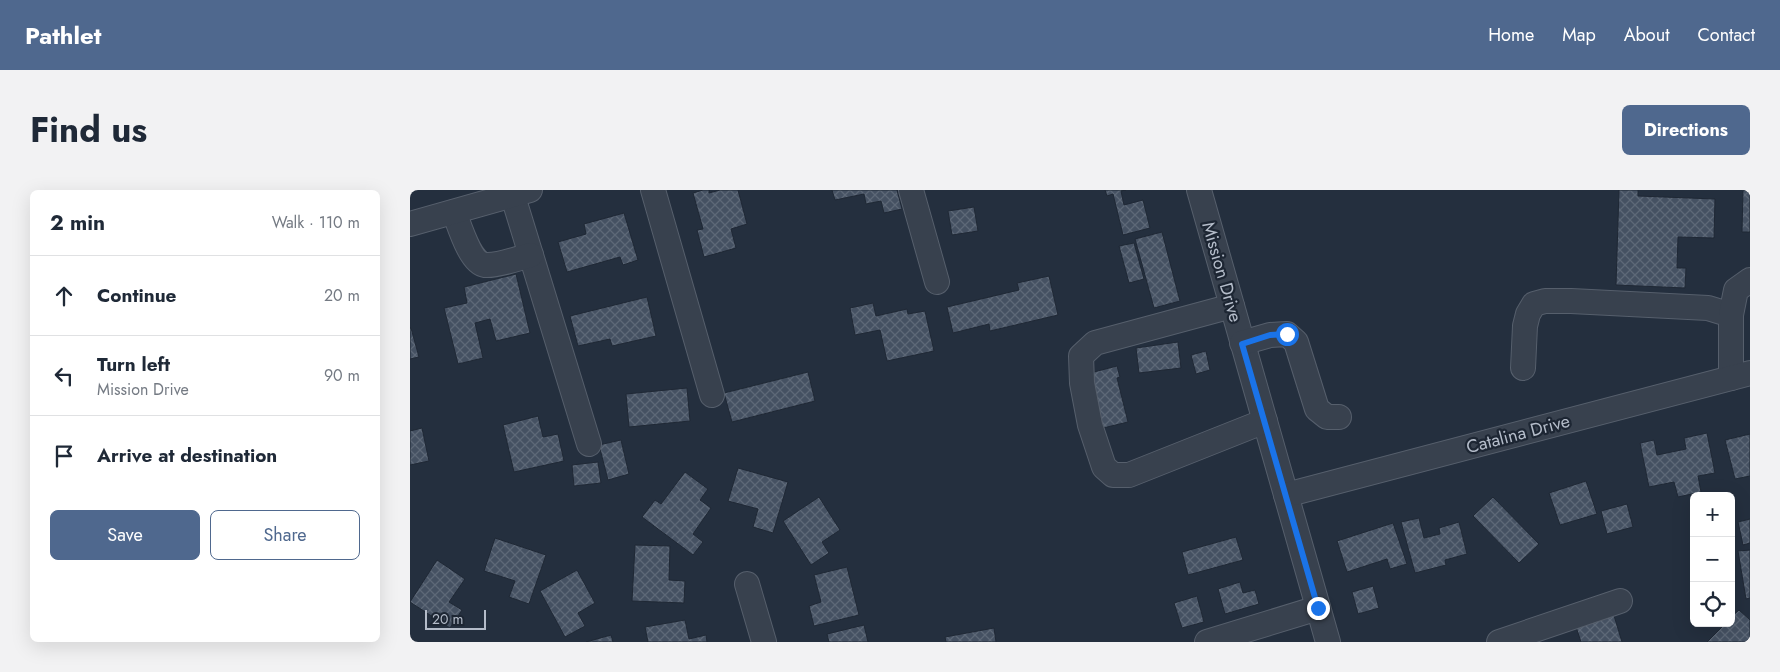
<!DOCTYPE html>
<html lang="en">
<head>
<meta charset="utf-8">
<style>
  :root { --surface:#fff; --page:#f2f2f3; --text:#1f2937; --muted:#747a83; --line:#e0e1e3; --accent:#4f688e }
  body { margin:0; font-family:Jost,sans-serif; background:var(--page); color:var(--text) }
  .controls { position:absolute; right:15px; bottom:15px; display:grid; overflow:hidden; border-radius:8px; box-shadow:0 5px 20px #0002 }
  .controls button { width:45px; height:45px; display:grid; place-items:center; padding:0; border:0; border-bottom:1px solid var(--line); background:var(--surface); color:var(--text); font:25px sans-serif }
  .scale { position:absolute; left:15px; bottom:12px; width:61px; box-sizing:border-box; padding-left:5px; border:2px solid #b4bcc9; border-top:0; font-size:14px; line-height:18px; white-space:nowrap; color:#b4bcc9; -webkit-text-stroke:4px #1d2633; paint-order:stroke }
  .stop { position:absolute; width:15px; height:15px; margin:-11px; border:4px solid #1a73e8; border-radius:50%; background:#fff }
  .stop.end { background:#1a73e8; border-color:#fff; box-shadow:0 1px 5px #0008 }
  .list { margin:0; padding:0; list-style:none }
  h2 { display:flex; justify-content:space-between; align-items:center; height:65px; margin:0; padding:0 20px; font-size:21px }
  h2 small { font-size:16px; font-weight:400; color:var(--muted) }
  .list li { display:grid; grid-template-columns:32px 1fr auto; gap:15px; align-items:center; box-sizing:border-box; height:80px; padding:0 20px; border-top:1px solid var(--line) }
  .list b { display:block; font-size:19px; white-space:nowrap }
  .list p { margin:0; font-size:16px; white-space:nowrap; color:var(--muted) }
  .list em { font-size:16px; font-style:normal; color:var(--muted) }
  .actions { display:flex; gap:10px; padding:15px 20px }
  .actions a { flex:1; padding:11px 0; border:1px solid var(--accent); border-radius:8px; text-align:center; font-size:18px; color:var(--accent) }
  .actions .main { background:var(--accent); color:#fff }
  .icon { flex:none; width:28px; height:28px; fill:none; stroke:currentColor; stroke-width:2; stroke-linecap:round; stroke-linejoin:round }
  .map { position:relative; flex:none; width:1340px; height:452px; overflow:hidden; border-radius:8px }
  header { display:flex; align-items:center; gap:30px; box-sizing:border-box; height:70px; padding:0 25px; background:var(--accent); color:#fff }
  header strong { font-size:24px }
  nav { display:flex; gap:28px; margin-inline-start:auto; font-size:18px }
  .intro { display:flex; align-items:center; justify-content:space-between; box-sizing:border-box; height:120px; padding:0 30px }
  h1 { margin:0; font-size:35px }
  .button { padding:12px 22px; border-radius:8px; background:var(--accent); color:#fff; font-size:18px; font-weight:700 }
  main { display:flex; gap:30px; padding:0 30px }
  aside { flex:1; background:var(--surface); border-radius:8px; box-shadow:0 5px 20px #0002 }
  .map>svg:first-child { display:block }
  .building { fill:url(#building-cross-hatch); stroke:#1f2835 }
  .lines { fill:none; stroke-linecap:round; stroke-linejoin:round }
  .minor-casing { stroke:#565f6c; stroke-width:26 }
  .minor { stroke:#38414e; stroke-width:24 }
  .route { stroke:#1a73e8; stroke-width:6 }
  .labels { text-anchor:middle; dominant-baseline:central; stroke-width:4.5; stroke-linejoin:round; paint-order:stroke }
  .street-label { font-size:18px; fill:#b4bcc9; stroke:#1d2633 }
</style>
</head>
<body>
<header>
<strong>Pathlet</strong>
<nav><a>Home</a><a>Map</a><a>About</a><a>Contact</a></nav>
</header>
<div class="intro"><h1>Find us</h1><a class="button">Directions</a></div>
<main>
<aside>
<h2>2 min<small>Walk · 110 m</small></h2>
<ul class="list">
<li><svg class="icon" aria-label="ahead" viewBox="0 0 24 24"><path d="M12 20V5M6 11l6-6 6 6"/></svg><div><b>Continue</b></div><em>20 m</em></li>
<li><svg class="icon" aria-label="left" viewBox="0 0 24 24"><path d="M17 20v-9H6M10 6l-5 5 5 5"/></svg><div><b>Turn left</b><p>Mission Drive</p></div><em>90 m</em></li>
<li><svg class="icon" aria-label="arrive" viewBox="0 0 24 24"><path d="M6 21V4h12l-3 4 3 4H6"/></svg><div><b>Arrive at destination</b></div></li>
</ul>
<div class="actions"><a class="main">Save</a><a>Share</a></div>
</aside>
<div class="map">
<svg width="1340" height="452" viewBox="0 0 1340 452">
  <defs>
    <pattern id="building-cross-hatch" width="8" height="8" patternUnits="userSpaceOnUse" patternTransform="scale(1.25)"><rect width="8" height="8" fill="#455162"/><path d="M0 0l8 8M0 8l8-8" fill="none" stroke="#5d6877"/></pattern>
  </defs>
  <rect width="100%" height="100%" fill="#242f3e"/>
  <!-- building -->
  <g class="building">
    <path d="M293 0H299V3L310 0H328L337 34 321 39 326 58 294 67 287 40 293 39 283 3Z"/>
    <path d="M422 0H487L492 19 474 23 471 11 456 14 454 4 425 10Z"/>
    <path d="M695 0H716L711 1 714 15 733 10 740 38 713 45 703 4 697 6Z"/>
    <path d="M1209 0H1228V6L1305 9 1304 48 1268 47 1267 78H1276L1275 98 1206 95Z"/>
    <path d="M1333 0H1340V42H1332Z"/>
    <path d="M564 17 568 41 542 45 538 21Z"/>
    <path d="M214 23 228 70 213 75 210 67 157 82 148 52 176 44 174 34Z"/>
    <path d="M752 42 770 111 744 118 725 49Z"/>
    <path d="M724 53 734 89 719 93 709 56Z"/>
    <path d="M106 84 120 143 86 151 80 129 65 133 73 168 48 174 34 118 57 113 54 97Z"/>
    <path d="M639 86 648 125 580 141 579 134 543 143 537 117 609 100 607 93Z"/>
    <path d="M237 107 246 146 202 156 200 149 168 156 160 126Z"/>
    <path d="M463 113 466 126 497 119 498 124 515 121 524 161 477 171 470 140 445 145 440 118Z"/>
    <path d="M0 138H1L9 167 0 169Z"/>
    <path d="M768 152 771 178 729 183 726 158Z"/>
    <path d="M796 161 800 180 786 184 781 165Z"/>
    <path d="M707 176 710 187 707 188 718 232 693 238 680 183Z"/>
    <path d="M398 182 405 211 322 232 314 203Z"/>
    <path d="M277 198 280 231 219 237 216 204Z"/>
    <path d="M128 226 133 247 148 244 154 271 104 282 93 235Z"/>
    <path d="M12 238 19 271 0 275V241Z"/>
    <path d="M1297 243 1305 283 1288 286 1291 302 1268 307 1264 292 1239 297 1230 253 1244 250 1247 265 1276 259 1274 248Z"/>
    <path d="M1340 244V286L1325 289 1315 250Z"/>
    <path d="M211 250 219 284 198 290 189 255Z"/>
    <path d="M188 272 191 293 164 296 162 275Z"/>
    <path d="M328 278 378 292 363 343 343 337 348 319 318 311Z"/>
    <path d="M275 282 298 299 290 310 301 318 283 344 293 352 283 365 232 327 245 310 251 314Z"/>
    <path d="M1176 291 1187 324 1150 335 1139 303Z"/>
    <path d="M409 307 430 340 412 352 419 363 401 375 373 331Z"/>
    <path d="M1083 307 1129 354 1109 373 1063 326Z"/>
    <path d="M1217 314 1223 337 1197 344 1191 321Z"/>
    <path d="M1009 328 1014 348 1030 344 1029 338 1049 332 1057 364 1035 370 1036 375 1005 383 991 332Z"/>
    <path d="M1340 329V353L1333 355 1328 332Z"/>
    <path d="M983 333 997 374 980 379 977 369 937 382 927 351Z"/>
    <path d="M826 347 833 370 778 385 772 362Z"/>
    <path d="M85 348 136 365 119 414 99 407 105 391 74 381Z"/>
    <path d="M225 355 260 356 259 390 275 391 274 413 222 411Z"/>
    <path d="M1340 360V408L1336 409 1328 361Z"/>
    <path d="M27 370 55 389 39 412 52 420 40 438 0 412Z"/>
    <path d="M437 377 449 425 404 436 399 416 411 412 404 385Z"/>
    <path d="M167 380 185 413 168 423 175 436 155 447 130 401Z"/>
    <path d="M830 392 833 403 845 400 849 414 815 424 808 399Z"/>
    <path d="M963 396 969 418 948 424 942 402Z"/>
    <path d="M787 406 794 432 772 438 764 413Z"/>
    <path d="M1202 419 1212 452H1171L1164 431Z"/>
    <path d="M1329 420 1340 430V452H1297L1316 433H1321V427Z"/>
    <path d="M275 430 279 449 296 445 297 452H238L235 437Z"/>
    <path d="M454 435 458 452H419L417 444Z"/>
    <path d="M584 438 586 452H536L535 447Z"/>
    <path d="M201 445 203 452H176Z"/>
  </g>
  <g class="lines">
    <!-- minor casing -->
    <g class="minor-casing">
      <g id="minor">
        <path d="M101 0 179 254"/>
        <path d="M243 0 302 205"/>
        <path d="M501 0 527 92"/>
        <path d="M789 0 918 452"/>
        <path d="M44 22C49 34 60 73 75 75 89 76 108 68 121 65"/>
        <path d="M0 34 120 0"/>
        <path d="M822 116 685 153 671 166 672 193 680 235 694 277 703 285H719L855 231"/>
        <path d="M832 153 860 145 877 144 886 152 907 219 917 227H929"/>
        <path d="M1113 178 1115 136 1118 124 1124 114 1135 111H1161L1298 118 1321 125"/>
        <path d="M1321 188V125L1326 100 1340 90"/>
        <path d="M876 305 1340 183"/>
        <path d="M337 394 354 452"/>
        <path d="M797 452 908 418"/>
        <path d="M1089 452 1210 411"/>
      </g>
    </g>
    <!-- minor -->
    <use href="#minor" class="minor"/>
  </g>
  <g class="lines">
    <!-- route -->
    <path class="route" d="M877 144 860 145 832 154 908 418"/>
  </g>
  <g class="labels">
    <!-- street labels -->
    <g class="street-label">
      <text transform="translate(812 82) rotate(74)">Mission Drive</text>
      <text transform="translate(1108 244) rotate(-15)">Catalina Drive</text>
    </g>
  </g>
</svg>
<div class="controls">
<button>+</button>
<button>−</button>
<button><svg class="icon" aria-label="locate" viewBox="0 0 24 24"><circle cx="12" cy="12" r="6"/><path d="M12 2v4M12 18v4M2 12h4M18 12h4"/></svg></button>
</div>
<div class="scale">20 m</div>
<div class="stop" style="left:877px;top:144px"></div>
<div class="stop end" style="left:908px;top:418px"></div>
</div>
</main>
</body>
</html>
